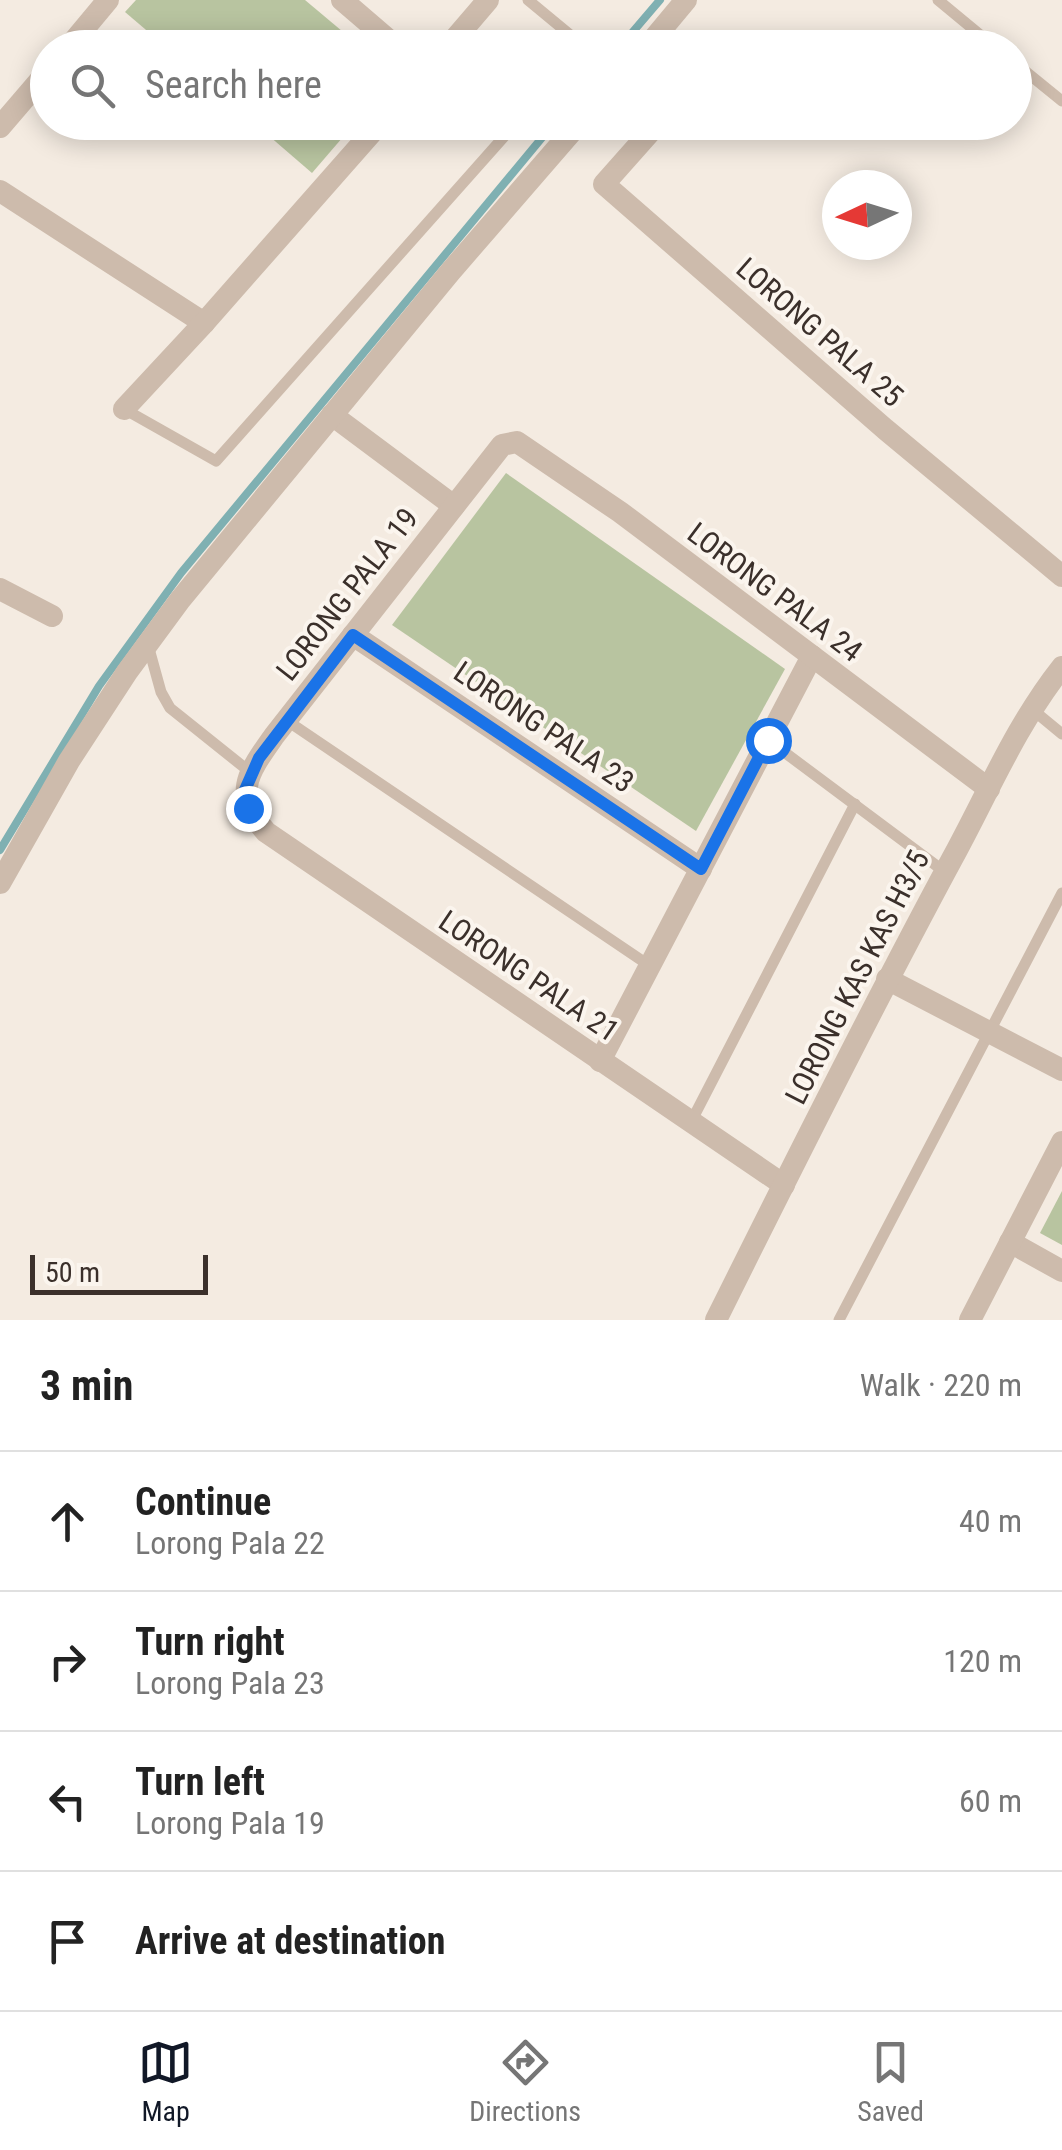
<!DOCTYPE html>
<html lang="en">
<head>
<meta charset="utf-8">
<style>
  :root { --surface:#fff; --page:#f6f6f6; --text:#222; --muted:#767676; --line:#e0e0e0; --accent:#111827 }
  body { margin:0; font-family:"Roboto Condensed",sans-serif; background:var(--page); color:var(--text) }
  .compass { position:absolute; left:822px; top:170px; width:90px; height:90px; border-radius:50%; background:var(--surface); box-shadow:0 5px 25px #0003; rotate:266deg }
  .scale { position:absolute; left:30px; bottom:25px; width:178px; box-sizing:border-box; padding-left:10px; border:5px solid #3b302b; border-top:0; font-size:28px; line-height:35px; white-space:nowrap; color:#3b302b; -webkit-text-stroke:8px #fbf5ee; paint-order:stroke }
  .stop { position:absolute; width:30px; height:30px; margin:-22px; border:8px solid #1a73e8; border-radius:50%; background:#fff }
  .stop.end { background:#1a73e8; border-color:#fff; box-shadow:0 2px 10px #0008 }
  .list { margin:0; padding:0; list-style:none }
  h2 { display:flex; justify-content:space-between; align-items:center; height:130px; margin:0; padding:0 40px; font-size:42px }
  h2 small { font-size:32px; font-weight:400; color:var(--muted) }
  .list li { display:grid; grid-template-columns:65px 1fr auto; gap:30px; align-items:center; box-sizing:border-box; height:140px; padding:0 40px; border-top:2px solid var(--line) }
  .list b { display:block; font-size:38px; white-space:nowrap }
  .list p { margin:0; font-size:32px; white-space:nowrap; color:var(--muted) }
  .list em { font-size:32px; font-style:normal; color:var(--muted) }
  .icon { flex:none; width:55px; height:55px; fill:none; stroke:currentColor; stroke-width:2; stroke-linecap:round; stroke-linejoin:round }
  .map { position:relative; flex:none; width:1062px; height:1320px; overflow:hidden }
  .search { position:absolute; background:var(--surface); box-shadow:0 5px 25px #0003; left:30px; right:30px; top:30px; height:110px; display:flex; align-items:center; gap:25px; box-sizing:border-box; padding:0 35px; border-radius:55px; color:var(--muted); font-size:38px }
  .sheet { height:690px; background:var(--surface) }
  nav { display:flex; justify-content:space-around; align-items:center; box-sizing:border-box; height:140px; border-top:2px solid var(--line); background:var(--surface); font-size:28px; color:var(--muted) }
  nav a { display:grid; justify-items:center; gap:5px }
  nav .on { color:var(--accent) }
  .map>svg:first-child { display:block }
  .green { fill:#b8c4a0 }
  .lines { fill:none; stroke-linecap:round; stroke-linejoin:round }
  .stream { stroke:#7fb0b2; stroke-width:8 }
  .lane { stroke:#cdbbac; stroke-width:11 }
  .street { stroke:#cdbbac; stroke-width:22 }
  .route { stroke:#1a73e8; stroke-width:12 }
  .labels { text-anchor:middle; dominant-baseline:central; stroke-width:8; stroke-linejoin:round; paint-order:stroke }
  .street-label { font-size:30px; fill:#3b302b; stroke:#fbf5ee }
</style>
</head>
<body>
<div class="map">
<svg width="1062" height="1320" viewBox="0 0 1062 1320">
  <rect width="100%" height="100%" fill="#f4ebe1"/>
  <!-- green -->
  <g class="green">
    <path d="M136 0H305L361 47H166L125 12Z"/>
    <path d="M254 123H355L312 173Z"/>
    <path d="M506 473 785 669 696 831 392 625Z"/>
    <path d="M1062 1191V1245L1040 1233Z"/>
  </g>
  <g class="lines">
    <!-- stream -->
    <g class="stream">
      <path d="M619 48 660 0"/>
      <path d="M0 850 99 686 181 573 555 122"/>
    </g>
    <!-- lane -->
    <g class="lane">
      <path d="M528 0 586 48"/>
      <path d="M938 0 996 48"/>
      <path d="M1014 62 1062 101"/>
      <path d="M124 409 216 461 517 122"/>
      <path d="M148 645 161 692 170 708 250 772"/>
      <path d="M1033 710 1062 734"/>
      <path d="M286 720 650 966"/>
      <path d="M768 740 945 872"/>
      <path d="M691 1122 855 804"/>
      <path d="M839 1320 1062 893"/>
    </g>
    <!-- street -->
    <g class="street">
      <path d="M342 0 398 48"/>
      <path d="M68 48 108 0"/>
      <path d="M447 48 488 0"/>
      <path d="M646 48 686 0"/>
      <path d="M659 122 604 184 885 429 1062 576"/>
      <path d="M0 127 48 71"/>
      <path d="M0 191 204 323"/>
      <path d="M124 409 204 323 381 122"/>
      <path d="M332 415 454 506"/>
      <path d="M0 589 52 616"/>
      <path d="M353 635 701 869"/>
      <path d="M0 883 69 761 127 672 180 600 451 271 580 122"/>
      <path d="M887 979 1062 1070"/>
      <path d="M600 1061 812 656"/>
      <path d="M784 1185 266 832C232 793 248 773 274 736L502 445 517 442 620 512 989 789"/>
      <path d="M1010 1242 1062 1271"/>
      <path d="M716 1320C793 1165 870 1011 952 859 987 795 1016 725 1062 667"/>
      <path d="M970 1320 1062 1142"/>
    </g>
  </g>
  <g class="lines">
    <!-- route -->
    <path class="route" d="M248 808 245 790 259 758 353 635 701 869 768 740"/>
  </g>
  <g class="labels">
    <!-- street labels -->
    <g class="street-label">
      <text transform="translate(820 332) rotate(41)">LORONG PALA 25</text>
      <text transform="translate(775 592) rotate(37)">LORONG PALA 24</text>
      <text transform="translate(347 594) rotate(-52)">LORONG PALA 19</text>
      <text transform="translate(544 727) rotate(34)">LORONG PALA 23</text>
      <text transform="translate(529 976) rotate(34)">LORONG PALA 21</text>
      <text transform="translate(857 977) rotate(-63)">LORONG KAS KAS H3/5</text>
    </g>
  </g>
</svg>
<svg class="compass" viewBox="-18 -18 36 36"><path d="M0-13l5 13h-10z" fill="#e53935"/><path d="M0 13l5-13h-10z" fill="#767676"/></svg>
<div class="scale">50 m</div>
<div class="stop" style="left:768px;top:740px"></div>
<div class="stop end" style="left:248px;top:808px"></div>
<div class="search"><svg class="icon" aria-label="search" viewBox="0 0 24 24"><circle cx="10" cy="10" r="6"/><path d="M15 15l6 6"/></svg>Search here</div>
</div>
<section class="sheet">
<h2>3 min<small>Walk · 220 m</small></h2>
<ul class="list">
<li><svg class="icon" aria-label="ahead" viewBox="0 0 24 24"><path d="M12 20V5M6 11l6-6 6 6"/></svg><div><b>Continue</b><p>Lorong Pala 22</p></div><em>40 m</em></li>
<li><svg class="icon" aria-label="right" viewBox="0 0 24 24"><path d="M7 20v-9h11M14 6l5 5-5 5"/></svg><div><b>Turn right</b><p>Lorong Pala 23</p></div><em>120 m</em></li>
<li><svg class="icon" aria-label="left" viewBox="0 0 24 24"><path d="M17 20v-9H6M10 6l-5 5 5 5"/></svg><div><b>Turn left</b><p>Lorong Pala 19</p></div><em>60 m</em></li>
<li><svg class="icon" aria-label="arrive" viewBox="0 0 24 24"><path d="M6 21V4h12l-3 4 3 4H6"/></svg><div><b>Arrive at destination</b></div></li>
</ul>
</section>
<nav>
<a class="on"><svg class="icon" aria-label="map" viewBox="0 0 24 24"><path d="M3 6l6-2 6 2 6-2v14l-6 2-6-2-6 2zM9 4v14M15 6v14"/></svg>Map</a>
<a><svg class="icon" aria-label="directions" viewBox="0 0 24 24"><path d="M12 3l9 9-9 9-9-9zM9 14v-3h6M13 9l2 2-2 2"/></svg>Directions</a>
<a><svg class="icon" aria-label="saved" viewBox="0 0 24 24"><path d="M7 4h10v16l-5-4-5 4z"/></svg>Saved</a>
</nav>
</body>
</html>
